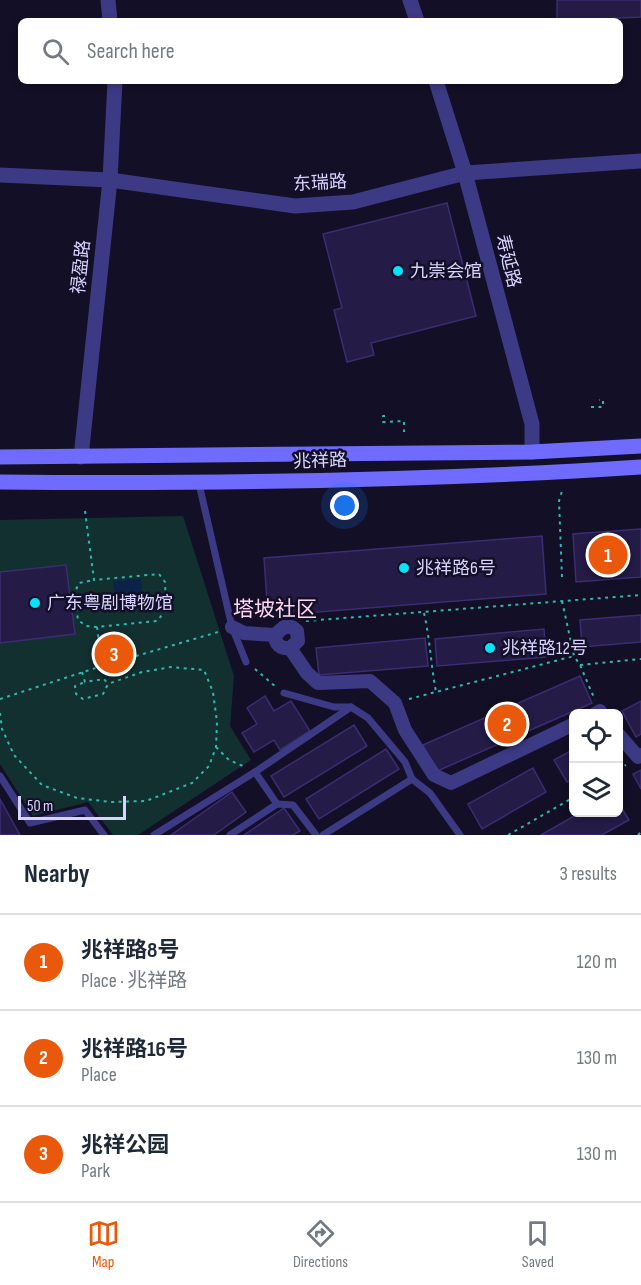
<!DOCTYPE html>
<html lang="en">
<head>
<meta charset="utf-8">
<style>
  :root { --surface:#fff; --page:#f2f2f3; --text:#1f2937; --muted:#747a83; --line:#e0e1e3; --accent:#ea580c }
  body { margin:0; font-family:"Sofia Sans Condensed","Noto Sans SC",sans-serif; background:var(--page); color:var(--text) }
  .controls { position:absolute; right:18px; bottom:18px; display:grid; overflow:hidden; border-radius:9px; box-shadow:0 3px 9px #0003 }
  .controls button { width:54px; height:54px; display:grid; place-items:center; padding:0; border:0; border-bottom:2px solid var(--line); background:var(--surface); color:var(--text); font:30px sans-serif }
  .scale { position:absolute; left:18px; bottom:15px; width:108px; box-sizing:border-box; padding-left:6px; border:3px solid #d9d4ff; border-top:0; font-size:16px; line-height:21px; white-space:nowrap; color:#d9d4ff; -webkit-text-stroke:4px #130f26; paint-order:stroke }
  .you { position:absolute; left:345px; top:506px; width:21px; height:21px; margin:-15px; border:4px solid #fff; border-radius:50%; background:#1a73e8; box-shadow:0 0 0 9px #1a73e833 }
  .badge { display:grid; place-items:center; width:39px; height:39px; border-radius:50%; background:var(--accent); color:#fff; font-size:20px; font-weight:700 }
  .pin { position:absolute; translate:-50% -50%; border:3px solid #fff; box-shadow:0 2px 6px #0006 }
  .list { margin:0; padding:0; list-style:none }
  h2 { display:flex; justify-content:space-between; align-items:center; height:78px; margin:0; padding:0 24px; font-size:26px }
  h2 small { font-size:20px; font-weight:400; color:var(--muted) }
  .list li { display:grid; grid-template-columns:39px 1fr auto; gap:18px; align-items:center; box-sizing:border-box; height:96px; padding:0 24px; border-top:2px solid var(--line) }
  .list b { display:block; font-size:22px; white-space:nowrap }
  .list p { margin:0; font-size:20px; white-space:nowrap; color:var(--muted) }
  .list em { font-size:20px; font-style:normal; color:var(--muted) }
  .icon { flex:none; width:33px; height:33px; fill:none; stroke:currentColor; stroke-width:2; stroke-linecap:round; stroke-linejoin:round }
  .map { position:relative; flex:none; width:641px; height:835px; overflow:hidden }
  .search { position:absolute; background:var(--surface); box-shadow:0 3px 9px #0003; left:18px; right:18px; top:18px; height:66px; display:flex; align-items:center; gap:15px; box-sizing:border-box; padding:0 21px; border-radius:9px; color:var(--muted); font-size:22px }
  .sheet { height:366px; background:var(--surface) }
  nav { display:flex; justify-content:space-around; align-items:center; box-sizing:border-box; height:84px; border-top:2px solid var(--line); background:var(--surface); font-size:16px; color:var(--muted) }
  nav a { display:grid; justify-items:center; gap:3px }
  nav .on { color:var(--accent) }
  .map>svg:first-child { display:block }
  .green { fill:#12302f }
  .water { fill:#0c2248 }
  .building { fill:#241b47; stroke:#3b2d73; stroke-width:1.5 }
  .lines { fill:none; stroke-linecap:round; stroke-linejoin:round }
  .path { stroke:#2fb8b0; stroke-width:2; stroke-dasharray:3 4.5; stroke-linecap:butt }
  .service { stroke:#3d3a85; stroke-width:7 }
  .minor { stroke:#3d3a85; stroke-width:14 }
  .tertiary { stroke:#3d3a85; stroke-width:15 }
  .secondary { stroke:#6f6bff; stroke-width:15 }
  .poi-dot { fill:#00e5ff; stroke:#130f26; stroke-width:2 }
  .labels { text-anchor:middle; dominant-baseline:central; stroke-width:5; stroke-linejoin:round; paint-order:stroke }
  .street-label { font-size:18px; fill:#d9d4ff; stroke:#130f26 }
  .poi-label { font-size:18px; fill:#d9d4ff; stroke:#130f26; text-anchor:start }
  .quarter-label { font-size:21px; fill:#ffd6f0; stroke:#130f26 }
</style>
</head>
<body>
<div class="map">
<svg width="641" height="835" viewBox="0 0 641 835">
  <rect width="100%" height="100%" fill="#130f26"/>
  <!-- green -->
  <path class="green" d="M183 516 234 676 230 726 251 760 138 835H113L88 802 33 816 0 764V520Z"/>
  <!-- water -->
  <path class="water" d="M141 579 144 607 116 610V601L120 598V595L114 590 113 581Z"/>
  <!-- building -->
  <g class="building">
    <path d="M557 0H641V17L557 21Z"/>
    <path d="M447 203 476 316 371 343 374 355 347 362 334 310 342 308 323 234Z"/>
    <path d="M641 529V577L576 582 573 534Z"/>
    <path d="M542 536 546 594 268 616 264 558Z"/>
    <path d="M66 565 75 634 0 643V572Z"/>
    <path d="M641 615V642L582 647 580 620Z"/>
    <path d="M544 629 546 657 437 666 435 639Z"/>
    <path d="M425 638 428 666 319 675 316 648Z"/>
    <path d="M580 676 592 703 435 772 423 745Z"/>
    <path d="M265 696 274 711 291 701 310 731 280 750 274 740 254 752 242 733 257 724 247 708Z"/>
    <path d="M641 701V734L636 737 622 711Z"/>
    <path d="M354 725 367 746 284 797 271 776Z"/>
    <path d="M386 749 399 769 319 819 306 799Z"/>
    <path d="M574 749V779L567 782 554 760Z"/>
    <path d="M533 768 546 792 482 829 468 804Z"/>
    <path d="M641 770V789L633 774Z"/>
    <path d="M232 792 246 812 214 835H171Z"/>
    <path d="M0 799 20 835H0Z"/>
    <path d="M618 802 629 820 602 835H541L581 812H618Z"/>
    <path d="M284 808 300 831 293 835H244Z"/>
  </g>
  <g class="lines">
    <!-- path -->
    <g class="path">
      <path d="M591 407H603V400H599"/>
      <path d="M385 416H383V422L404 421V432"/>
      <path d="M85 511 94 580 159 574 165 582 166 610 157 621 97 627 86 626 78 620 74 594 79 583 94 580"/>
      <path d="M562 577 559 501 562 491"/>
      <path d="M562 601 574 656 580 665 595 700"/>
      <path d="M424 613C430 639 431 666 436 692"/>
      <path d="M306 621 641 595"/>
      <path d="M97 627 102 666"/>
      <path d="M580 665 641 659"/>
      <path d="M255 669 276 687"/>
      <path d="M82 672 85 682 104 679 108 684 103 694 83 699 76 694 75 686 85 682"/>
      <path d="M0 699 102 666 218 632"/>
      <path d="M409 699 574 656"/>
      <path d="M0 713 2 729 14 755 42 785 77 798 111 802 146 801 192 783 209 766 216 747 217 722 213 692 204 670 171 667 142 672 108 684"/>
      <path d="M216 747 229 760 243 766"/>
      <path d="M618 769 626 765"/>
      <path d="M508 835 574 797"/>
      <path d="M638 835 641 832"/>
    </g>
    <!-- service -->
    <g class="service">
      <path d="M199 484 232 627 246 662"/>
      <path d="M284 693 334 707H351L368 718 405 762 412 779"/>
      <path d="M0 776 30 823 85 810 104 835"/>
      <path d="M412 779 430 793 460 835"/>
      <path d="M277 804 293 805 316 835"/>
      <path d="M154 835 255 772 351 707"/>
      <path d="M230 835 277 804 255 772"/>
      <path d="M323 835 412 779"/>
    </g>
    <!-- minor -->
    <g class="minor">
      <path d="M232 627 244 633 275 635C275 644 280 649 290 648L298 641 297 631 292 627H284L275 635"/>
      <path d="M290 648 307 673 318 683 370 681 395 703 405 730 434 775 451 783 574 724"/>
      <path d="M595 714 600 711 601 714"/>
      <path d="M618 734 638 757 641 755"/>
    </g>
    <!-- tertiary -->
    <g class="tertiary">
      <path d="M108 0 110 21"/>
      <path d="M410 0 417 21"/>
      <path d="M436 81 465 173 532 424V452"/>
      <path d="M0 175 110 180 295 206 353 202 465 173 641 161"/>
      <path d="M81 457 110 180 115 81"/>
    </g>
    <!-- secondary -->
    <g class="secondary">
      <path d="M0 457 532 452 641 446"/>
      <path d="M0 482C214 484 428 481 641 467"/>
    </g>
  </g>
  <!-- markers -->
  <g class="poi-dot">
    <circle cx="398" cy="271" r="6"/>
    <circle cx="404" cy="568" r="6"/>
    <circle cx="35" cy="603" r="6"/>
    <circle cx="490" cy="648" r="6"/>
  </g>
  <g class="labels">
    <!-- street labels -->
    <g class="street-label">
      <text transform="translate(320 183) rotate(-3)">东瑞路</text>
      <text transform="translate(508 261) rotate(76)">寿延路</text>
      <text transform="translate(81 267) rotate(-84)">禄盈路</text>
      <text transform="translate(320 461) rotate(-2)">兆祥路</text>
    </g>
    <!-- poi labels -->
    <g class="poi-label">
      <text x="410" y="271">九崇会馆</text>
      <text x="416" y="568">兆祥路6号</text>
      <text x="47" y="603">广东粤剧博物馆</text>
      <text x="502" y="648">兆祥路12号</text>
    </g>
    <!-- quarter labels -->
    <g class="quarter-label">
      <text x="275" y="609">塔坡社区</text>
    </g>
  </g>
</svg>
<div class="controls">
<button><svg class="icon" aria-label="locate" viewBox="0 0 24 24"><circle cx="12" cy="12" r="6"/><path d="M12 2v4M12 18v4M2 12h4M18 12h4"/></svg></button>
<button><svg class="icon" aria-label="layers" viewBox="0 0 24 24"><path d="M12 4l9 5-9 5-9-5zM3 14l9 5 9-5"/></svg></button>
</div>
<div class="scale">50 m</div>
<div class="you"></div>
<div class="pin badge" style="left:608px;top:555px">1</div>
<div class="pin badge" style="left:507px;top:724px">2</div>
<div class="pin badge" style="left:114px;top:654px">3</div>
<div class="search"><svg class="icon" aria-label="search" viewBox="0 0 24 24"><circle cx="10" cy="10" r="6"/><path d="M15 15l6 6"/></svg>Search here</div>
</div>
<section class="sheet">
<h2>Nearby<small>3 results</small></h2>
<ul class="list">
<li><span class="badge">1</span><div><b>兆祥路8号</b><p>Place · 兆祥路</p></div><em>120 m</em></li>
<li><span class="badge">2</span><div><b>兆祥路16号</b><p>Place</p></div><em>130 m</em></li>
<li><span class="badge">3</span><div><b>兆祥公园</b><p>Park</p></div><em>130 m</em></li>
</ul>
</section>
<nav>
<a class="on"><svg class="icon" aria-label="map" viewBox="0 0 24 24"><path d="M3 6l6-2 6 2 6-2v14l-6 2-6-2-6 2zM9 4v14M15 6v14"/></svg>Map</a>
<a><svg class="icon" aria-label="directions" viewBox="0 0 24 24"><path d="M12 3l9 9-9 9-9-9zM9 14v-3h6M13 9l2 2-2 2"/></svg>Directions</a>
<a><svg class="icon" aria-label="saved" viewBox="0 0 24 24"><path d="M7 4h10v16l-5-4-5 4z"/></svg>Saved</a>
</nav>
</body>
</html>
